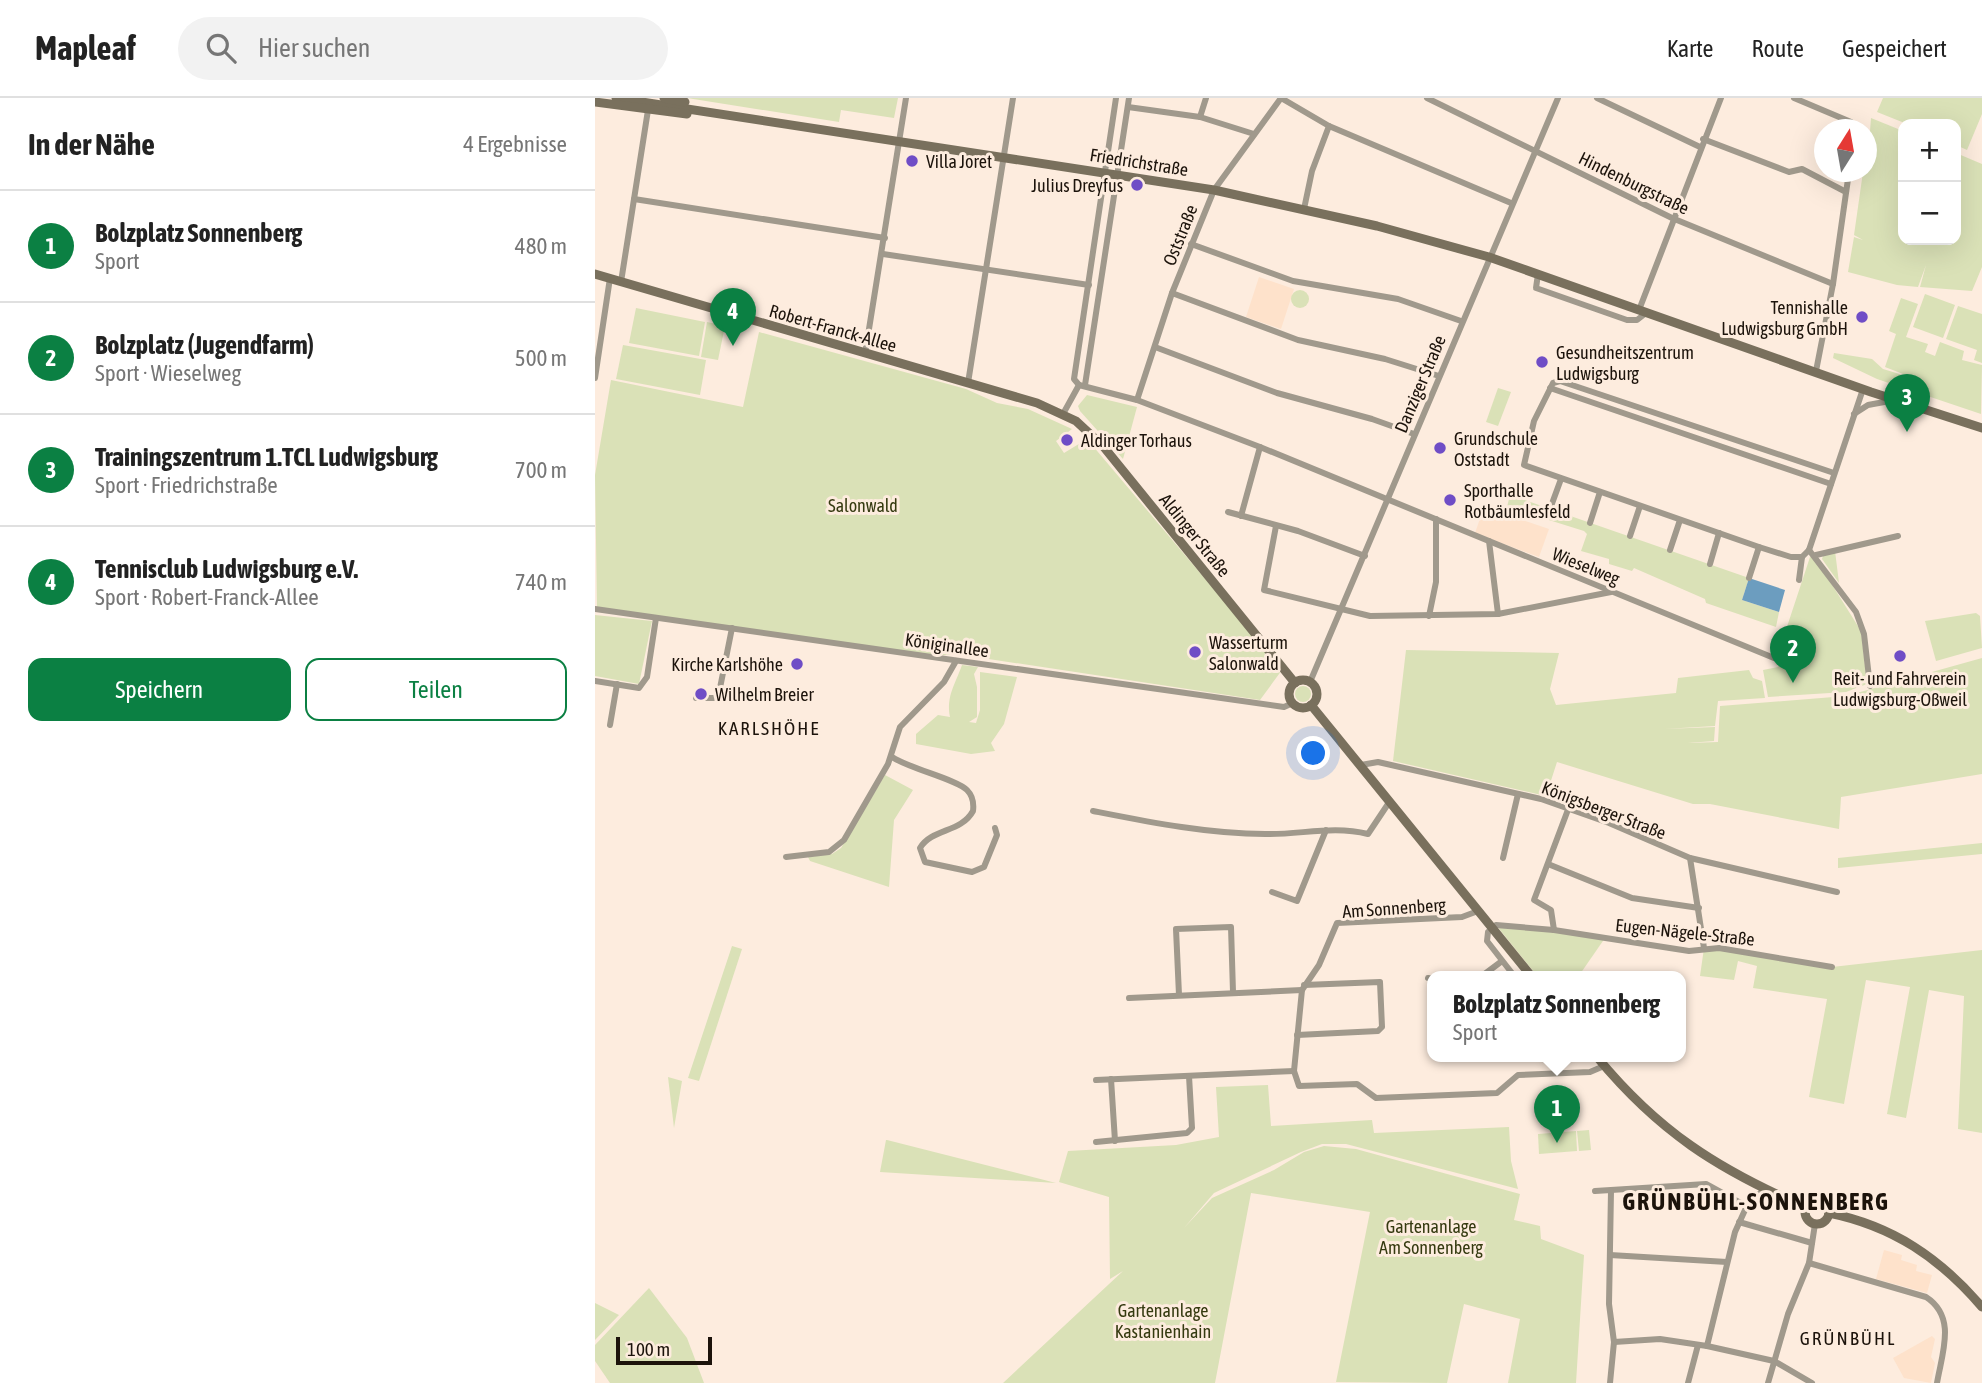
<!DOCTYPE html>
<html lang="de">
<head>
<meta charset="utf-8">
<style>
  :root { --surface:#fff; --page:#f2f2f2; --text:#222; --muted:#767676; --line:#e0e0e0; --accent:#0b8043 }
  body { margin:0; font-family:"Asap Condensed",sans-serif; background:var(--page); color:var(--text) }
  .controls { position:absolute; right:21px; top:21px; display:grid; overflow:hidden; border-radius:14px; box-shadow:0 7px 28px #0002 }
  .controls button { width:63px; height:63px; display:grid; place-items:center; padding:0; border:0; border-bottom:2px solid var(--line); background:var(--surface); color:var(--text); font:35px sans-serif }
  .compass { position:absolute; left:1219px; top:21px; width:63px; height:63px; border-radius:50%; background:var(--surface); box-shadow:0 7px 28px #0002; rotate:11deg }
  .scale { position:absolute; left:21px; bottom:18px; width:96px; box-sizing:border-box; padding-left:7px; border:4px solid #1c130b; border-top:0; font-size:19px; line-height:24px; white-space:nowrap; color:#1c130b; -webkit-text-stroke:5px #fdecde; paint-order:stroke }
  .you { position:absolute; left:719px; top:656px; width:24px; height:24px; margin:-18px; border:5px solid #fff; border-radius:50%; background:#1a73e8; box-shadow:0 0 0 10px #1a73e833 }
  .badge { display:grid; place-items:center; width:46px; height:46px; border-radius:50%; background:var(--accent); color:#fff; font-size:23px; font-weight:700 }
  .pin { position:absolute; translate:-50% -58px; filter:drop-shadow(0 2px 4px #0008) }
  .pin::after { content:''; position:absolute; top:37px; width:24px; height:21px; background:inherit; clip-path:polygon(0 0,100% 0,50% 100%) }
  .popup { position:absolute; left:832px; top:873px; width:259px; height:91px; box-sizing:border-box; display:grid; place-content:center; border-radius:14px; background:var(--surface); filter:drop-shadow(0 2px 5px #0005); font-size:23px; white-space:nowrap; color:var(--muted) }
  .popup b { font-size:26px; color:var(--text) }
  .popup::after { content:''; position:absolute; left:50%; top:100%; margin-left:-14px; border:14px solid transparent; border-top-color:var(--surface) }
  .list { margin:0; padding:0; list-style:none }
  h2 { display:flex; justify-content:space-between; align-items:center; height:91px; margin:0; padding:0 28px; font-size:30px }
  h2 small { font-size:23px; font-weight:400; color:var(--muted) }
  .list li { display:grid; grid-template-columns:46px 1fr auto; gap:21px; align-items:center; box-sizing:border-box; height:112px; padding:0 28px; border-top:2px solid var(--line) }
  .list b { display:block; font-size:26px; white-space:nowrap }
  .list p { margin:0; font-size:23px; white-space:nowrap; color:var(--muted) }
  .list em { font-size:23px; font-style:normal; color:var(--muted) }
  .actions { display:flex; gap:14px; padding:21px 28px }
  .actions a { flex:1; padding:16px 0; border:2px solid var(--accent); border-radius:14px; text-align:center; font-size:24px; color:var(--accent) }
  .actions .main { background:var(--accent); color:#fff }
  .icon { flex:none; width:38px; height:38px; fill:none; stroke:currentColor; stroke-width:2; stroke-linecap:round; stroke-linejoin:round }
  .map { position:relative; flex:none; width:1387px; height:1285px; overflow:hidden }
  header { display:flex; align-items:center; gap:42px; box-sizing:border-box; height:98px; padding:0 35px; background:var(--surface); border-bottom:2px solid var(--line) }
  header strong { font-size:33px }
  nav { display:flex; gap:38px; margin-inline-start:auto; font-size:24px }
  .search { width:490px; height:63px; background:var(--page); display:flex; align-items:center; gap:18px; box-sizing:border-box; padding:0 24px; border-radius:38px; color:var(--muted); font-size:26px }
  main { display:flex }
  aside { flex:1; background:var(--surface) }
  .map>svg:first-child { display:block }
  .built { fill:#fee2cb }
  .green { fill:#dae1b7 }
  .water { fill:#6c9dbf }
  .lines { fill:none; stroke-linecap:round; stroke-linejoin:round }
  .minor { stroke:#a0998c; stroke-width:6 }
  .secondary { stroke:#79705d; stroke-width:9 }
  .poi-dot { fill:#6f4dc6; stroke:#fdecde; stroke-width:2.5 }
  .labels { text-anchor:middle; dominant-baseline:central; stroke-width:6; stroke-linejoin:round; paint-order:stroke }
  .poi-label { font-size:18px; fill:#1c130b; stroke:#fdecde; text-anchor:start }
  .street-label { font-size:18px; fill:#1c130b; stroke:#fdecde }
  .park-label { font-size:18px; fill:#353a10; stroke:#fdecde }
  .neighbourhood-label { font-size:19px; letter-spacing:2px; fill:#1c130b; stroke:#fdecde }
  .district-label { font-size:24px; font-weight:bold; letter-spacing:2px; fill:#1c130b; stroke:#fdecde }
</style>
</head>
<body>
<header>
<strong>Mapleaf</strong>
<div class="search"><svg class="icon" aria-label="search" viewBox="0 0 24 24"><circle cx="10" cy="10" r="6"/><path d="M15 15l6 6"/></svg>Hier suchen</div>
<nav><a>Karte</a><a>Route</a><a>Gespeichert</a></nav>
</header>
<main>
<aside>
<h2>In der Nähe<small>4 Ergebnisse</small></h2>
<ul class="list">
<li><span class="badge">1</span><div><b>Bolzplatz Sonnenberg</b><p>Sport</p></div><em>480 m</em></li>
<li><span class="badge">2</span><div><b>Bolzplatz (Jugendfarm)</b><p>Sport · Wieselweg</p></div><em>500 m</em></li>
<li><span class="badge">3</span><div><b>Trainingszentrum 1.TCL Ludwigsburg</b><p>Sport · Friedrichstraße</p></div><em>700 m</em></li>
<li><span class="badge">4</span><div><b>Tennisclub Ludwigsburg e.V.</b><p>Sport · Robert-Franck-Allee</p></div><em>740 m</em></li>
</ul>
<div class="actions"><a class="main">Speichern</a><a>Teilen</a></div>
</aside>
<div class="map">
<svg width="1387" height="1285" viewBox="0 0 1387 1285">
  <rect width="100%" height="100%" fill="#fdecde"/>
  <!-- built -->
  <g class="built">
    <path d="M664 179 699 191 686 231 651 219Z"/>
    <path d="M889 409 954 431 944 459 880 435Z"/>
    <path d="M1289 1152 1307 1157 1306 1162 1322 1167 1321 1173 1337 1177 1332 1195 1281 1181Z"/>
    <path d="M1337 1238 1340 1241 1336 1259 1340 1265 1336 1285 1309 1280 1298 1260Z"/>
  </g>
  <!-- green -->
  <g class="green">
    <path d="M92 0H303L299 20 246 12 244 24Z"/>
    <path d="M1288 0H1387V16L1372 52 1361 47V26H1312L1282 14Z"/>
    <path d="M1276 20 1308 33V142H1361V55L1387 66V169L1377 193 1325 189 1331 167 1323 189 1302 187 1253 174 1259 139 1268 142 1259 137 1268 74H1272Z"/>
    <circle cx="705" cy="201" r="9"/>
    <path d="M1330 196 1360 207 1348 240 1318 229Z"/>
    <path d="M1306 200 1323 206 1311 239 1333 246 1330 254 1340 258 1345 244 1369 253 1367 262 1387 267 1386 316 1282 281 1238 260 1239 255 1277 261 1288 271 1321 281 1290 269 1301 236 1294 233Z"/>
    <path d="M1363 208 1387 216V265L1379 262 1382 252 1351 241Z"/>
    <path d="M41 210 110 224 104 258 34 245Z"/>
    <path d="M112 224 130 228 123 262 106 259Z"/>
    <path d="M164 234 371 291 402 305 433 311 477 331 461 343 469 355 492 341 687 572 665 602 361 556 338 558 2 510 0 377 16 282 148 309Z"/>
    <path d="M28 247 111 262 105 297 21 281Z"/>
    <path d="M903 290 916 294 903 328 891 324Z"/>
    <path d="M492 297 542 309 528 361 485 313 483 308Z"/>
    <path d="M915 397 1154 480 1147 502 1184 514 1181 529 1111 505 1110 501 1039 470 1037 473 1014 466V461L986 453 992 436 989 433 912 409Z"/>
    <path d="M1240 453 1244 485 1227 461 1229 455Z"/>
    <path d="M1215 459 1221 461 1266 533 1272 586 1251 594 1173 599 1168 572 1183 569 1185 560 1182 559Z"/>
    <path d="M1381 515 1385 518 1387 550 1341 563 1330 523Z"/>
    <path d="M0 517 57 523 44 586 0 578Z"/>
    <path d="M811 552 964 555 955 591 961 607 1081 595 1083 580 1154 572 1158 580 1167 583 1170 600 1123 603 1120 628 1069 631 1120 629 1119 643 1093 645 1123 644 1125 608 1251 598 1387 560V676L1246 699 1244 731 1115 706H1098L962 664 951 698 798 663Z"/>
    <path d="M367 567 383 569 379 576 382 589V619L374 624 381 625 385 612V574L422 579 409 626 396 645 400 653 376 656 321 646V636L343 617 355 619C351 598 360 587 367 567Z"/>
    <circle cx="708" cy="596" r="8"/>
    <path d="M290 677 318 692 299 722 294 789 215 763 213 759 237 756 246 750Z"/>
    <path d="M1387 745V756L1243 770V760Z"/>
    <path d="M901 827 1010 840 983 879H943Z"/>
    <path d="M137 848 147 851 104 983 93 980Z"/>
    <path d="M1109 850 1237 869 1387 852V1035L1363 1031 1369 898 1334 892 1311 1020 1292 1016 1315 889 1271 882 1249 1006 1214 999 1232 901 1158 890 1162 868 1143 863 1139 882 1105 878Z"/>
    <path d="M73 979 87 983 79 1030Z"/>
    <path d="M673 987 676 1028 777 1022 779 1035 914 1029 916 1063 923 1091 751 1046H727L706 1054 619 1095 589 1130 617 1100 679 1072 709 1054 729 1048 761 1051 925 1096 919 1122 945 1128 946 1141 989 1157 981 1285H913L925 1221 869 1206 852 1285 741 1284 775 1114 656 1095 620 1285H408L528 1173 515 1181 514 1099 464 1084 473 1053 581 1047 624 1039 621 989Z"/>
    <path d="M994 1032 996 1052 984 1053 982 1033Z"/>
    <path d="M981 1033 982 1053 944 1056 943 1036Z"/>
    <path d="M291 1042H292L461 1085 285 1074Z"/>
    <path d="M54 1190 92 1240 109 1285H15L0 1263V1247Z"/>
    <path d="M0 1205 24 1217 0 1242Z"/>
  </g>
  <!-- water -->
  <path class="water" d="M1154 480 1190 492 1184 514 1147 502Z"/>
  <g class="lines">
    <!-- minor -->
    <g class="minor">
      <path d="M686 0 734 28 916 105"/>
      <path d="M832 0 1077 120 1238 186"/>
      <path d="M1002 0 1105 49"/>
      <path d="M1199 0 1256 24 1259 32"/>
      <path d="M533 9 605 19 659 36"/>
      <path d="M605 19 611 0"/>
      <path d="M1108 41 1194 74 1207 71 1251 94"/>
      <path d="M39 101 290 140"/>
      <path d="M709 111 717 73 734 28"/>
      <path d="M596 146 698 183 803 201 866 223"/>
      <path d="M288 156 494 187"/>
      <path d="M943 176 941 190 1032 222H1042L1051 215"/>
      <path d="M26 184 53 12"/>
      <path d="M577 195 703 242 790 261 844 278"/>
      <path d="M1044 212 1126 0"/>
      <path d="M560 249 682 295 777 321 819 336"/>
      <path d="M270 256 311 0"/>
      <path d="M1221 273 1238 186 1254 74"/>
      <path d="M0 280 15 180"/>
      <path d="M373 285 418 0"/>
      <path d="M484 287 542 302 665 349 1179 560"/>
      <path d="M484 287 479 281 521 0"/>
      <path d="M490 287 534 0"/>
      <path d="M955 290 1236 386"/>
      <path d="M542 302 577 195 619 92 686 0"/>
      <path d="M468 316 484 287"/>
      <path d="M1259 316 1273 307 1300 302"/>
      <path d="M955 411 966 381"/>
      <path d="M633 414 703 433 770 458"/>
      <path d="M646 418 665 349"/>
      <path d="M995 425 1005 394"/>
      <path d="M681 428 669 492 775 518 903 516 1016 494"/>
      <path d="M1035 438 1045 408"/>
      <path d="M894 443 903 516"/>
      <path d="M1075 452 1085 422"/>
      <path d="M1214 452 1261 514 1269 536 1275 588"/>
      <path d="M1221 457 1303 438"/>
      <path d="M1207 459H1196L1164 449 929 367 939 323 958 285 965 283 1239 375"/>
      <path d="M1115 466 1124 435"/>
      <path d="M1154 480 1164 449"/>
      <path d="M1204 482 1207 459 1214 452 1268 291"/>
      <path d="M0 511 689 609 698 605"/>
      <path d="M834 518 841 484V421"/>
      <path d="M0 583 44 590 52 579 61 520"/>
      <path d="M715 584 963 0"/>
      <path d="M101 600H123L137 530"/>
      <path d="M15 627 22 586"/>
      <path d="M297 659C315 671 361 681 372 692 378 698 379 705 378 713 366 735 337 730 325 750L330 764 377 774 389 769 402 737 400 730"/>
      <path d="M766 667 783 664 946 701 1014 725 1095 760 1242 794"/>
      <path d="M498 713C554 724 613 736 670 736 705 737 738 727 773 736L795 703"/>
      <path d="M191 759 234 754 249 742 293 666 305 629 349 584 361 563"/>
      <path d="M908 760 923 696"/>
      <path d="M1095 760 1109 850"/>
      <path d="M953 766 1037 800 1104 810"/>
      <path d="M677 794 702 803 731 732"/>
      <path d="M883 813 867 819 742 825 724 867 707 892 699 973 704 988 762 986 781 1000 902 995 923 977 995 974 1009 968"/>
      <path d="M959 832 956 812 939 802 974 709"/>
      <path d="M880 879 887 878 907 863"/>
      <path d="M920 879 892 843 893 834 901 827 959 832 1094 853 1124 850 1237 869"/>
      <path d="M833 880 838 881"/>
      <path d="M584 897 581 831 636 829 638 894"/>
      <path d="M534 900 707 892"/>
      <path d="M702 937 783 933 787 929 785 884 709 887"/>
      <path d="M516 981 520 1043"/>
      <path d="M501 982 699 973"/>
      <path d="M501 1044 592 1035 597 1030 594 978"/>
      <path d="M1000 1093 1111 1086 1151 1108"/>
      <path d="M1144 1124 1217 1145"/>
      <path d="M1015 1157 1132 1164"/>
      <path d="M1214 1165 1331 1199C1362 1219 1347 1255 1342 1285"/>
      <path d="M1019 1244 1065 1241 1112 1248 1140 1134 1155 1101 1172 1091"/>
      <path d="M1112 1248 1179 1263 1217 1285"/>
      <path d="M1015 1285 1019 1244 1014 1206 1016 1093"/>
      <path d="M1093 1285 1103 1247"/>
      <path d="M1173 1285 1193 1216 1214 1165 1220 1126"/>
    </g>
    <!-- secondary -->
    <g class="secondary">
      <path d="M21 0 619 92 782 128 894 159 1276 294 1387 330"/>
      <path d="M69 0 90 4"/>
      <path d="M0 4 92 16"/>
      <path d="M0 176 442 305 481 323 508 348 700 585"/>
      <circle cx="708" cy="596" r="14"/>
      <path d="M716 607 937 879"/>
      <path d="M1002 959C1063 1033 1122 1071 1210 1109"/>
      <circle cx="1222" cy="1114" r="12"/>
      <path d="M1234 1115C1298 1128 1345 1160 1387 1209"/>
    </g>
  </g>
  <!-- markers -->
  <g class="poi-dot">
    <circle cx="317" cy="63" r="7"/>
    <circle cx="542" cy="87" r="7"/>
    <circle cx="1267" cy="219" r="7"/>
    <circle cx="947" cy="264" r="7"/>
    <circle cx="472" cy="342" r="7"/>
    <circle cx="845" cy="350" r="7"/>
    <circle cx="855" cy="402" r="7"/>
    <circle cx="600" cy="554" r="7"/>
    <circle cx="1305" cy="558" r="7"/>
    <circle cx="202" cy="566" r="7"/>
    <circle cx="106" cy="596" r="7"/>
  </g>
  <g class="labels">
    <!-- poi labels -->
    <g class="poi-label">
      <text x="331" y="63">Villa Joret</text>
      <text x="528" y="87" text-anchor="end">Julius Dreyfus</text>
      <text x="1253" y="209" text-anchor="end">Tennishalle<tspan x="1253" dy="21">Ludwigsburg GmbH</tspan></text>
      <text x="961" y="254">Gesundheitszentrum<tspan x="961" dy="21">Ludwigsburg</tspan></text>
      <text x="859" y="340">Grundschule<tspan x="859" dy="21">Oststadt</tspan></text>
      <text x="486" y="342">Aldinger Torhaus</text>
      <text x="869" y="392">Sporthalle<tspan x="869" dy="21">Rotbäumlesfeld</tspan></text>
      <text x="614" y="544">Wasserturm<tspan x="614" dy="21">Salonwald</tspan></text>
      <text x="188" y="566" text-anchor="end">Kirche Karlshöhe</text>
      <text x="1305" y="580" text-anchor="middle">Reit- und Fahrverein<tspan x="1305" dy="21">Ludwigsburg-Oßweil</tspan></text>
      <text x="120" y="596">Wilhelm Breier</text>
    </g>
    <!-- street labels -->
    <g class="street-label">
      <text transform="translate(544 64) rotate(9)">Friedrichstraße</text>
      <text transform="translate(1039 85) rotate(26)">Hindenburgstraße</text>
      <text transform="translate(585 137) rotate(-68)">Oststraße</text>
      <text transform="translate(238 230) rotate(16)">Robert-Franck-Allee</text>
      <text transform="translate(825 286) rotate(-67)">Danziger Straße</text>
      <text transform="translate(600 437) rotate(51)">Aldinger Straße</text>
      <text transform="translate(991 468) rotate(22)">Wieselweg</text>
      <text transform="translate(352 547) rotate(8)">Königinallee</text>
      <text transform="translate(1009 712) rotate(21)">Königsberger Straße</text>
      <text transform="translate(799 810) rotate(-4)">Am Sonnenberg</text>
      <text transform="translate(1090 834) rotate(6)">Eugen-Nägele-Straße</text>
    </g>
    <!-- park labels -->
    <g class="park-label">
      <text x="268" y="407">Salonwald</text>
      <text x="836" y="1128">Gartenanlage<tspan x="836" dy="21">Am Sonnenberg</tspan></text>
      <text x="568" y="1212">Gartenanlage<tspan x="568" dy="21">Kastanienhain</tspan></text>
    </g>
    <!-- neighbourhood labels -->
    <g class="neighbourhood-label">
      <text x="174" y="630">KARLSHÖHE</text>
      <text x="1253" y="1240">GRÜNBÜHL</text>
    </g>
    <!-- district labels -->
    <g class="district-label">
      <text x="1161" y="1103">GRÜNBÜHL-SONNENBERG</text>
    </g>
  </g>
</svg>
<div class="controls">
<button>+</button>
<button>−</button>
</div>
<svg class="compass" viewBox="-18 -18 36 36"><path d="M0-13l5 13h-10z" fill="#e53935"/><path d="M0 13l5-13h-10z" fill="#767676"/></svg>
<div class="scale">100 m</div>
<div class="you"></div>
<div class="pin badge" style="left:962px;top:1045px">1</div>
<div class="popup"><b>Bolzplatz Sonnenberg</b>Sport</div>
<div class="pin badge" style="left:1198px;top:585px">2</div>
<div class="pin badge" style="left:1312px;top:334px">3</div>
<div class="pin badge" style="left:138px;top:248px">4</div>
</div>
</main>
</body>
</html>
